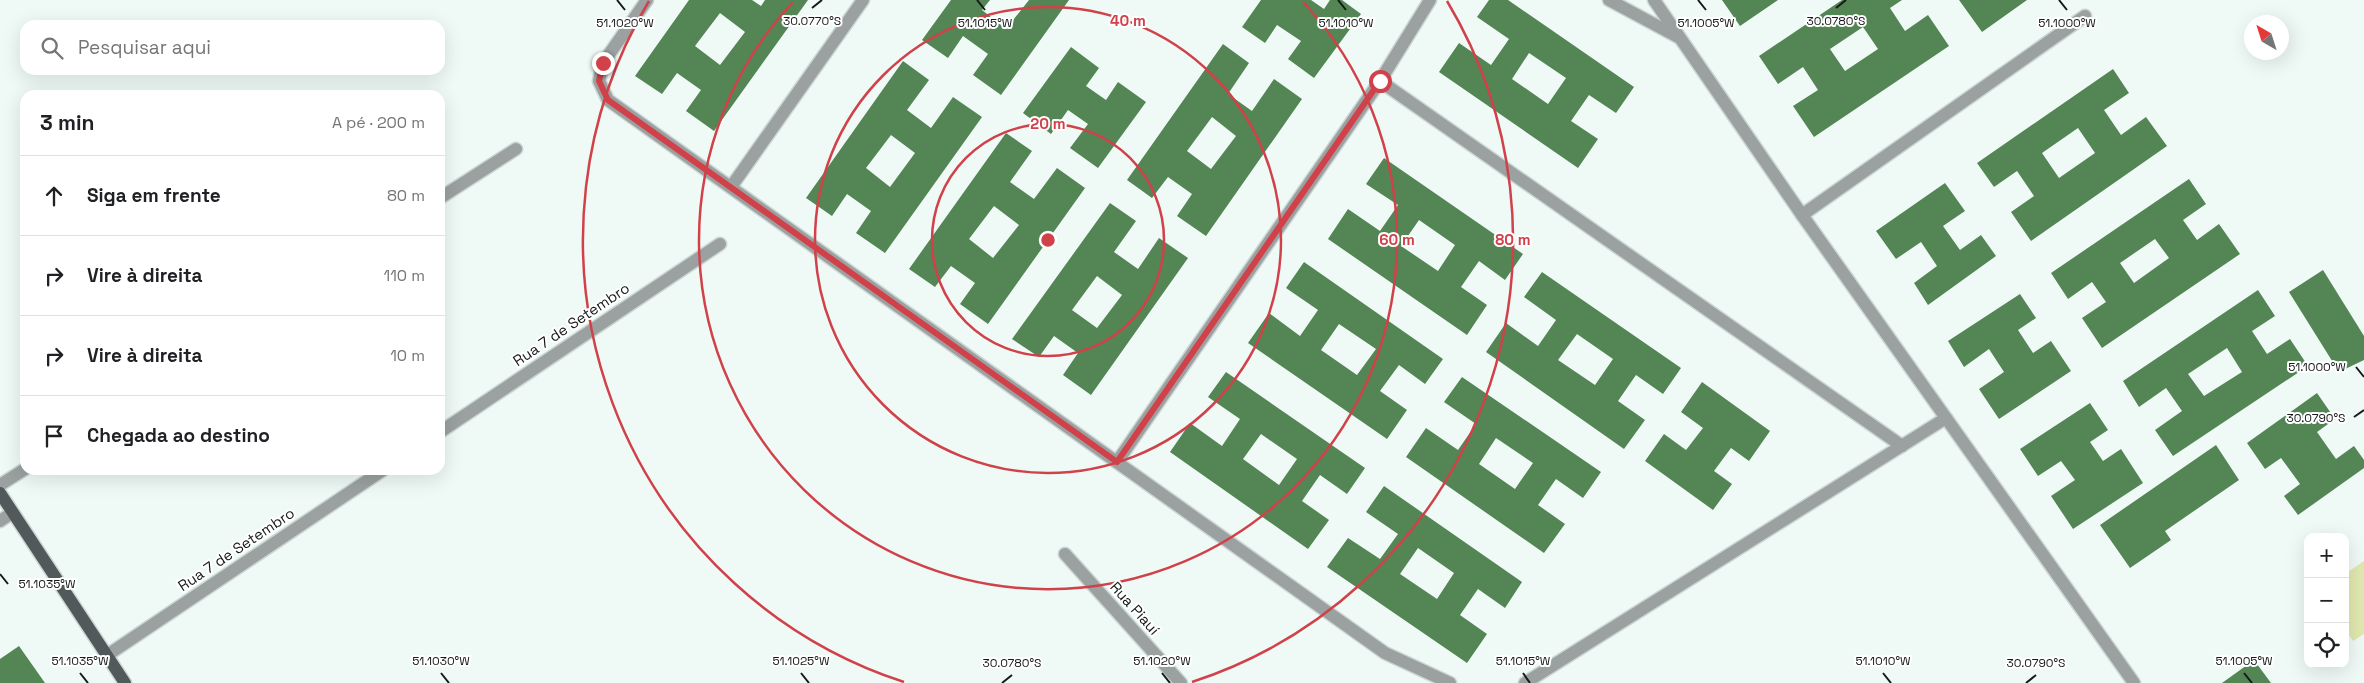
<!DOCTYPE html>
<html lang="pt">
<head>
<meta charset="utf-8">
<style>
  :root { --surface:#fff; --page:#f6f6f6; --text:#202124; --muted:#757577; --line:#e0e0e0 }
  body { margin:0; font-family:"Space Grotesk",sans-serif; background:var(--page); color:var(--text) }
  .controls { position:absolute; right:15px; bottom:15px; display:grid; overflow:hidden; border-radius:10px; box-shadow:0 5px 20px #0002 }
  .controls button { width:45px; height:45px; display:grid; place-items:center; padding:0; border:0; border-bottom:1px solid var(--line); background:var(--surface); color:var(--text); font:25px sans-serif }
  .compass { position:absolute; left:2244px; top:15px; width:45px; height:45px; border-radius:50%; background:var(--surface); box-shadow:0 5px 20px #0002; rotate:321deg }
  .stop { position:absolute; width:15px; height:15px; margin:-11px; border:4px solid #d14149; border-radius:50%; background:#fff }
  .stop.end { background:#d14149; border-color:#fff; box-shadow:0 1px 5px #0008 }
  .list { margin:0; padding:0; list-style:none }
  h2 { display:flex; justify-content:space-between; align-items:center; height:65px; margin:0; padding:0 20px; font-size:21px }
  h2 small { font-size:16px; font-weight:400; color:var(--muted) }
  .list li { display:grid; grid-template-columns:32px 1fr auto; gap:15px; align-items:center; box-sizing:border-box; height:80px; padding:0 20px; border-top:1px solid var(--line) }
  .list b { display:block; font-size:19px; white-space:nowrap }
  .list em { font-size:16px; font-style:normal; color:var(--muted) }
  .icon { flex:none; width:28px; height:28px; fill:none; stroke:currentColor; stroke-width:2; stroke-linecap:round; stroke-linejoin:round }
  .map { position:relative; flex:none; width:2364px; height:683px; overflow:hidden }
  .search { position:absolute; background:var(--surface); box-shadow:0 5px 20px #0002; left:20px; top:20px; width:425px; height:55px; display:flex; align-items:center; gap:12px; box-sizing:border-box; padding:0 18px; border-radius:15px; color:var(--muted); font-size:19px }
  .panel { position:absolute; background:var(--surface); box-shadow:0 5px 20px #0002; left:20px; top:90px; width:425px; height:385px; border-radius:15px }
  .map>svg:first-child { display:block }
  .green { fill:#e1e8af }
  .building { fill:#548555; fill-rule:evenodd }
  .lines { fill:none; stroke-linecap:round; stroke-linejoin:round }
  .minor-casing { stroke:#ccd6d3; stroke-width:15 }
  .major-casing { stroke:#ccd6d3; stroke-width:15 }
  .minor { stroke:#9ba0a1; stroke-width:12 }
  .major { stroke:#51595a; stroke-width:12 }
  .route { stroke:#d14149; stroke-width:6 }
  .ticks { fill:none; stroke:#161918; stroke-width:2 }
  .ring { fill:none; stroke:#d14149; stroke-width:2.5 }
  .labels { text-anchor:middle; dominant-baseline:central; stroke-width:4; stroke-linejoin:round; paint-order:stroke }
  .street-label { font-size:15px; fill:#161918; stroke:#fff }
  .ticks-label { font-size:12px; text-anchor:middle; fill:#161918; stroke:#fff; stroke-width:4; stroke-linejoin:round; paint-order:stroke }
  .centre { fill:#d14149; stroke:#fff; stroke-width:2.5 }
  .ring-label { font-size:15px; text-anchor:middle; font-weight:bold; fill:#d14149; stroke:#fff; stroke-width:4; stroke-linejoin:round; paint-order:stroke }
</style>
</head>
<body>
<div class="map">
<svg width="2364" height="683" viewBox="0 0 2364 683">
  <rect width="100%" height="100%" fill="#effaf7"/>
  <!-- green -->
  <path class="green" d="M2364 561V634L2353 641 2345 629V574Z"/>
  <!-- building -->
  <g class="building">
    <path d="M689 0H752L761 6 765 0H808L714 131 686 111 701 90 677 73 662 94 635 76ZM720 13 745 32 720 65 695 46Z"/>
    <path d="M951 0H990L982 10 1006 29 1029 0H1069L1001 95 973 75 988 54 963 36 948 58 922 40Z"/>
    <path d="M1261 0H1311L1324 9 1330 0H1342L1361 14 1314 78 1288 59 1301 41 1277 25 1265 43 1242 27Z"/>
    <path d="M1489 0H1508L1634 87 1616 113 1589 95 1571 121 1598 139 1578 168 1439 72 1459 43 1491 65 1509 39 1477 17ZM1529 53 1566 78 1548 104 1512 79Z"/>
    <path d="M1722 0H1778L1740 26Z"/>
    <path d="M1842 0H1902L1890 8 1905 31 1928 15 1949 46 1814 137 1793 106 1818 90 1803 67 1778 84 1759 56ZM1863 27 1878 49 1845 71 1830 49Z"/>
    <path d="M1959 0H2027L1982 32Z"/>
    <path d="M1223 44 1249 63 1228 94 1252 111 1274 79 1302 99 1206 236 1177 216 1192 194 1168 177 1152 198 1127 180ZM1212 117 1236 136 1211 169 1187 151Z"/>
    <path d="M1071 47 1099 68 1086 86 1106 100 1118 82 1146 102 1098 168 1070 148 1088 124 1068 110 1051 134 1023 113Z"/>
    <path d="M903 61 929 80 907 110 931 128 953 97 982 117 885 253 856 233 871 211 847 194 832 216 806 198ZM891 135 915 153 890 187 866 168Z"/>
    <path d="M2113 69 2129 93 2104 110 2121 135 2146 117 2167 146 2031 241 2011 212 2034 196 2017 171 1994 187 1977 163ZM2078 128 2095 153 2059 178 2042 153Z"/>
    <path d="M1006 133 1032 151 1010 182 1034 199 1057 168 1085 188 988 324 960 304 975 283 951 266 935 287 909 269ZM994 206 1019 225 993 258 969 239Z"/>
    <path d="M1384 158 1523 254 1505 280 1479 261 1461 287 1487 305 1467 335 1328 239 1348 209 1380 231 1398 205 1366 184ZM1419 220 1455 245 1438 271 1401 246Z"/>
    <path d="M2189 179 2206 204 2183 220 2197 240 2219 224 2240 254 2102 348 2082 318 2106 302 2092 282 2068 299 2051 273ZM2155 239 2169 258 2134 283 2120 263Z"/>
    <path d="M1945 183 1965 211 1943 226 1960 250 1981 235 1996 256 1928 305 1914 283 1937 266 1921 242 1896 259 1876 231Z"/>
    <path d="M1110 203 1136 221 1114 252 1138 269 1159 238 1188 258 1091 395 1063 375 1078 353 1054 336 1039 357 1012 339ZM1097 276 1122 295 1097 328 1072 310Z"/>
    <path d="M1304 262 1443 359 1425 384 1399 365 1380 391 1407 410 1387 439 1248 343 1269 313 1300 336 1318 310 1286 288ZM1339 324 1376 349 1357 375 1321 350Z"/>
    <path d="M2323 270 2364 336V360L2339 372 2289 292Z"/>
    <path d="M1542 272 1681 368 1663 394 1636 375 1618 401 1645 420 1624 449 1486 352 1506 323 1538 346 1556 320 1524 297ZM1577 334 1613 359 1595 385 1558 360Z"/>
    <path d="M2258 290 2275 316 2252 331 2267 354 2290 339 2308 366 2173 456 2155 430 2182 411 2166 388 2139 407 2123 381ZM2227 348 2242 372 2204 396 2188 374Z"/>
    <path d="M2020 294 2036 318 2018 330 2033 353 2051 341 2071 371 1999 419 1979 389 2004 372 1989 349 1964 367 1948 341Z"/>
    <path d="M1226 372 1365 468 1347 494 1320 475 1302 501 1329 520 1308 549 1170 452 1190 423 1222 446 1240 419 1208 397ZM1261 434 1297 459 1279 485 1243 459Z"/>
    <path d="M1462 377 1601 472 1583 498 1556 479 1538 505 1565 524 1544 553 1406 457 1426 428 1458 450 1476 424 1444 402ZM1496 438 1533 463 1515 489 1479 464Z"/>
    <path d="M1702 382 1770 431 1749 461 1731 448 1714 471 1732 484 1713 510 1645 461 1664 434 1686 450 1703 428 1681 412Z"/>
    <path d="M2317 393 2335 419 2317 432 2336 459 2354 446 2364 460V468L2298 515 2284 496 2300 484 2281 458 2265 469 2247 443Z"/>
    <path d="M2090 403 2108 430 2090 442 2103 461 2121 449 2143 483 2073 529 2051 496 2075 480 2061 461 2038 476 2020 449Z"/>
    <path d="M2216 445 2239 480 2165 531 2171 540 2130 568 2100 525Z"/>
    <path d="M1384 486 1522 582 1505 608 1478 589 1460 615 1487 634 1467 663 1327 567 1348 538 1380 559 1398 534 1366 512ZM1418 548 1454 573 1437 599 1400 574Z"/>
    <path d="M19 646 45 683H0V659Z"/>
    <path d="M2254 660 2271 683H2222Z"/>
  </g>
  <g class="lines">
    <!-- minor casing -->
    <g class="minor-casing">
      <g id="minor">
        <path d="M647 0 603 63 599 81 608 100 1385 653 1450 683"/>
        <path d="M1609 0 1678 37"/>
        <path d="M1654 0 1802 215 2134 683"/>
        <path d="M1380 81 1902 446"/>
        <path d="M731 187 863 0"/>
        <path d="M440 198 516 149"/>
        <path d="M1802 215 2085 16"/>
        <path d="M440 432 720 244"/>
        <path d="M1117 462 1380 81 1430 0"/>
        <path d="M0 485 25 469"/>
        <path d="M0 521 12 513"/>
        <path d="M1065 554 1181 683"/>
        <path d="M106 656 383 470"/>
        <path d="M1525 683 1946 418"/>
      </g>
    </g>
    <!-- major casing -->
    <g class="major-casing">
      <path id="major" d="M0 493 125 683"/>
    </g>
    <!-- minor -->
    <use href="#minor" class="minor"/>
    <!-- major -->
    <use href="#major" class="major"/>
  </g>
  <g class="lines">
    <!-- route -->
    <path class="route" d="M603 63 599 81 608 100 1117 462 1380 81"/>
  </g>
  <!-- ticks -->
  <path class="ticks" d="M617 0 625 10M977 0 985 10M1338 0 1346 10M1698 0 1706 10M2059 0 2067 10M812 8 822 0M1836 8 1846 0M2356 367 2364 377M2354 417 2364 410M0 574 8 584M80 673 88 683M441 673 449 683M801 673 809 683M1162 673 1170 683M1523 673 1530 683M1883 673 1891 683M2244 673 2252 683M1002 683 1012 675M2026 683 2036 675"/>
  <!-- distance rings -->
  <g class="ring">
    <circle cx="1048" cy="240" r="116"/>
    <circle cx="1048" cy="240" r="233"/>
    <path d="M1303 2A349 349 0 1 1 793 2"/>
    <path d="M904 682A465 465 0 0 1 649 1M1447 1A465 465 0 0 1 1192 682"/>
  </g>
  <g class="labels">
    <!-- street labels -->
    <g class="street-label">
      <text transform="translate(571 324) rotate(-34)">Rua 7 de Setembro</text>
      <text transform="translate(236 549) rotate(-34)">Rua 7 de Setembro</text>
      <text transform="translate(1135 608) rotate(48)">Rua Piauí</text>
    </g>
  </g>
  <g class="ticks-label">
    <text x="812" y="25">30.0770°S</text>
    <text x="1836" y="25">30.0780°S</text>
    <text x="625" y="27">51.1020°W</text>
    <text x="985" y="27">51.1015°W</text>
    <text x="1346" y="27">51.1010°W</text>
    <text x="1706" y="27">51.1005°W</text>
    <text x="2067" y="27">51.1000°W</text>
    <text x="2317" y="371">51.1000°W</text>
    <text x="2316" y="422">30.0790°S</text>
    <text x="47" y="588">51.1035°W</text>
    <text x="80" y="665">51.1035°W</text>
    <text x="441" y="665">51.1030°W</text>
    <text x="801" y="665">51.1025°W</text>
    <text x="1162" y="665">51.1020°W</text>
    <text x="1523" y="665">51.1015°W</text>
    <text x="1883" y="665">51.1010°W</text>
    <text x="2244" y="665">51.1005°W</text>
    <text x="1012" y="667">30.0780°S</text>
    <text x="2036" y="667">30.0790°S</text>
  </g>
  <circle cx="1048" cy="240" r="8" class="centre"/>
  <g class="ring-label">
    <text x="1128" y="26">40 m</text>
    <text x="1048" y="129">20 m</text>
    <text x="1397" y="245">60 m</text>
    <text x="1513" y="245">80 m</text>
  </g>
</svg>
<div class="controls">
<button>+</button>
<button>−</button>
<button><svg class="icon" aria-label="locate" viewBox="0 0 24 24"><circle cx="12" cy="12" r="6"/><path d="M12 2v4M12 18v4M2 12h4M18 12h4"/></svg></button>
</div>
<svg class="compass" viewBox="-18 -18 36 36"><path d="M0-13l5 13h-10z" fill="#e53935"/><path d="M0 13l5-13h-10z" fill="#757577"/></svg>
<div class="stop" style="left:1380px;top:81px"></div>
<div class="stop end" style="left:603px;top:63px"></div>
<div class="search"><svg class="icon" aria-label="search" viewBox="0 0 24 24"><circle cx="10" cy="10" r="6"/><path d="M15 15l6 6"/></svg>Pesquisar aqui</div>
<section class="panel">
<h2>3 min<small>A pé · 200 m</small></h2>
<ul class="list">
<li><svg class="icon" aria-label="ahead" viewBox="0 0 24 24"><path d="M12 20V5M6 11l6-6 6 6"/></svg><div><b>Siga em frente</b></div><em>80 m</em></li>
<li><svg class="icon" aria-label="right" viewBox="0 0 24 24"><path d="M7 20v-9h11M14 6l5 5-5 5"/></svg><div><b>Vire à direita</b></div><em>110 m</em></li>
<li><svg class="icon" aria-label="right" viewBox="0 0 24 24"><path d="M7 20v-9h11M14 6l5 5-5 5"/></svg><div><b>Vire à direita</b></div><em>10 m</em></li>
<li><svg class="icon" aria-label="arrive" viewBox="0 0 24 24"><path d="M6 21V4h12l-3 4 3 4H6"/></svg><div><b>Chegada ao destino</b></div></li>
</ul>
</section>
</div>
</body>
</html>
